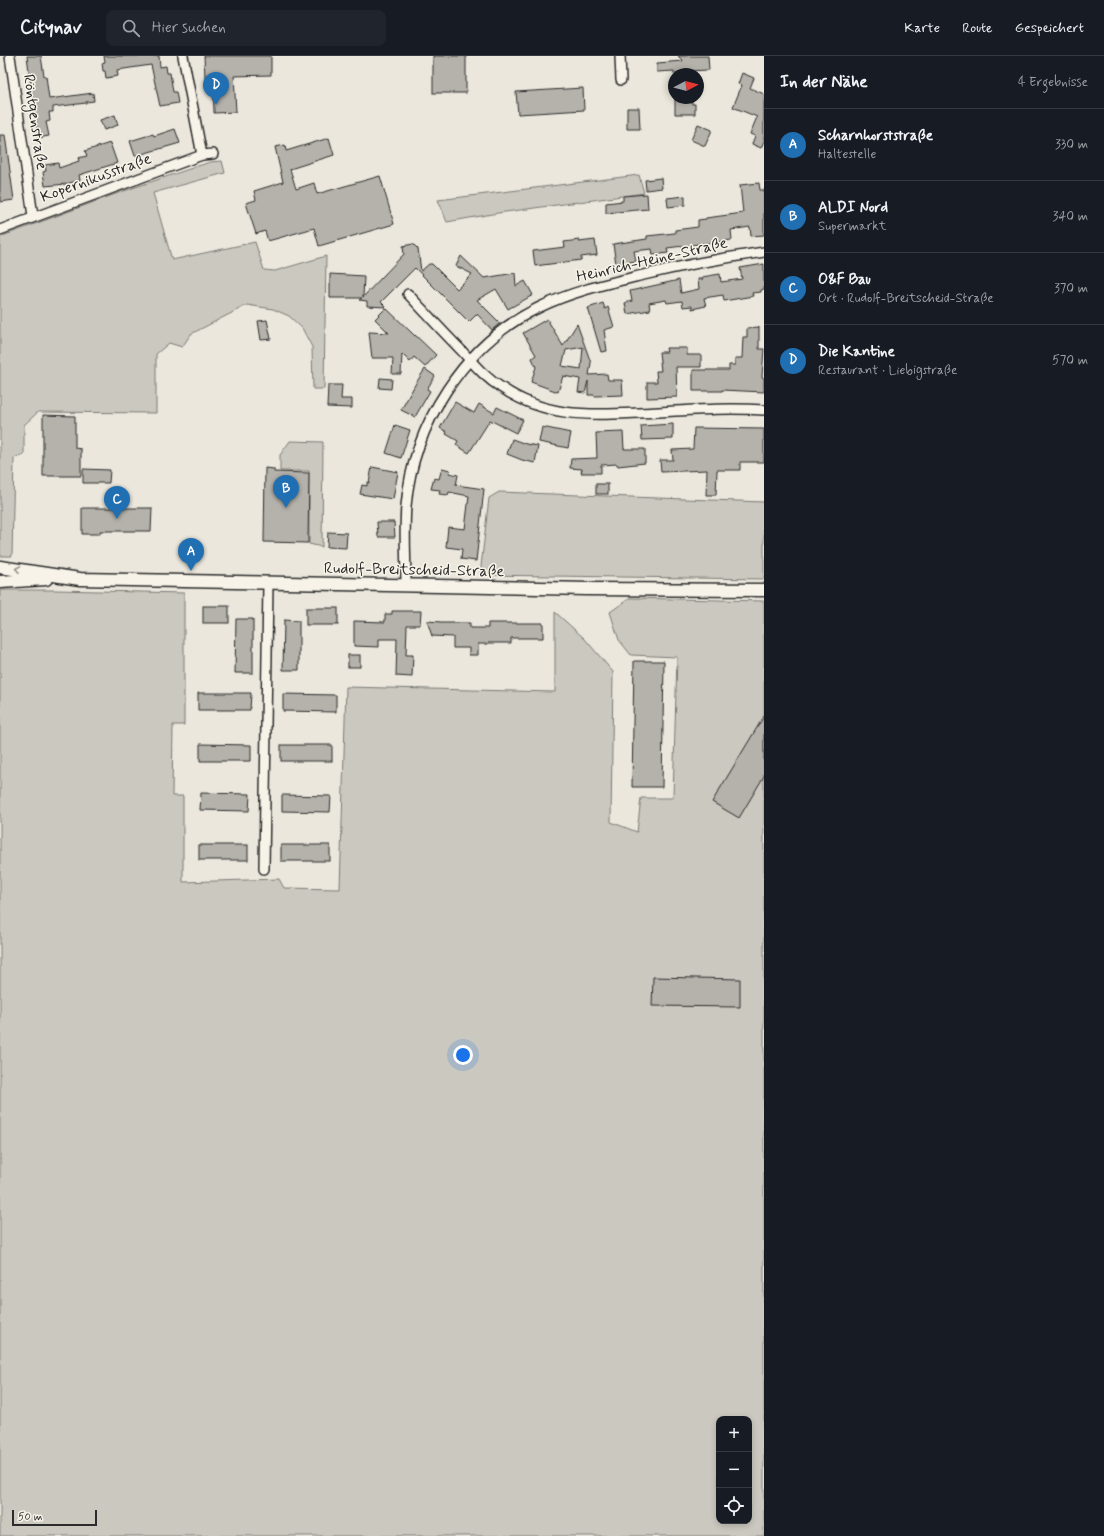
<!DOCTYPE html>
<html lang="de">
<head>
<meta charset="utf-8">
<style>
  :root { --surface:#171b24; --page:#20242c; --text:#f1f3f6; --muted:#9ea1a6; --line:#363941; --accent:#1f6fb2 }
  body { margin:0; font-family:Mynerve,sans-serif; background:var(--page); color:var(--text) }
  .controls { position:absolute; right:12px; bottom:12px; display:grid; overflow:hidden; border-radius:8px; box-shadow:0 2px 6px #0003 }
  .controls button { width:36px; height:36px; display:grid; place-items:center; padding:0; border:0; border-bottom:1px solid var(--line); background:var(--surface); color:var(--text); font:20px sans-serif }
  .compass { position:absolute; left:668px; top:12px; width:36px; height:36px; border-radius:50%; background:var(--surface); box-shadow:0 2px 6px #0003; rotate:83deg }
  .scale { position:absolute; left:12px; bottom:10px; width:85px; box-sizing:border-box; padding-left:4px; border:2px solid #2b2b2b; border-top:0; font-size:11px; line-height:14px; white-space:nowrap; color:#2b2b2b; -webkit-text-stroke:3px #f7f3e8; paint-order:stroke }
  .you { position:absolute; left:463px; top:999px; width:14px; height:14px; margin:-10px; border:3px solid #fff; border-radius:50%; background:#1a73e8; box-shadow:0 0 0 6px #1a73e833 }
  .badge { display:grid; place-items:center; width:26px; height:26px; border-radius:50%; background:var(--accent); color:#fff; font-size:13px; font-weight:700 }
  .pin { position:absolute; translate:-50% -33px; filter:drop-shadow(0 1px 2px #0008) }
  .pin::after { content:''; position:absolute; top:21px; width:14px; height:12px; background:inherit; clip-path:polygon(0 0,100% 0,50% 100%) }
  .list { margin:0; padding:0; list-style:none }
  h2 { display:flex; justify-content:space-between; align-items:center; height:52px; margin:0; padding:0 16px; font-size:17px }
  h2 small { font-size:13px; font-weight:400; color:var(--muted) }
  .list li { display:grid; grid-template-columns:26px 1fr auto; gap:12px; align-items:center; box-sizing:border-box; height:72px; padding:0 16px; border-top:1px solid var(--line) }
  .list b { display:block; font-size:15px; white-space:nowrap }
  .list p { margin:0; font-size:13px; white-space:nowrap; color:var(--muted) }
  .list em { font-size:13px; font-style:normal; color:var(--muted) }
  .icon { flex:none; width:22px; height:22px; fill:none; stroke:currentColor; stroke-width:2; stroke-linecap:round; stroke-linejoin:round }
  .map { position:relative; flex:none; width:764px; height:1480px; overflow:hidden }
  header { display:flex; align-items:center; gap:24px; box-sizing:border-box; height:56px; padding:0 20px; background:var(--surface); border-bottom:1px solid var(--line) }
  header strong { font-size:19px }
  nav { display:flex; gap:22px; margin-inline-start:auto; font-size:14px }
  .search { width:280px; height:36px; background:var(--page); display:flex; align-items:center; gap:10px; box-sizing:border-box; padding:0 14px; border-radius:8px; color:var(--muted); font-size:15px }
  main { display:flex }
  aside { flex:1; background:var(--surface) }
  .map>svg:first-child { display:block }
  .green { fill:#cbc8bf; stroke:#7b7a75; fill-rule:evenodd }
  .building { fill:#b5b2ab; stroke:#2b2b2b; fill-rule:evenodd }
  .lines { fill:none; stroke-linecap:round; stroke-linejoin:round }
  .minor-casing { stroke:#2b2b2b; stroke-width:12 }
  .tertiary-casing { stroke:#2b2b2b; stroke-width:15 }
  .minor { stroke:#f7f3e8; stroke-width:9 }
  .tertiary { stroke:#f7f3e8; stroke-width:12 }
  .oneway { stroke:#918f8a }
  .labels { text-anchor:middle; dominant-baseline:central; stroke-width:3; stroke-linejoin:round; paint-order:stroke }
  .street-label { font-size:16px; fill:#2b2b2b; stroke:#f7f3e8 }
</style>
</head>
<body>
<header>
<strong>Citynav</strong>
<div class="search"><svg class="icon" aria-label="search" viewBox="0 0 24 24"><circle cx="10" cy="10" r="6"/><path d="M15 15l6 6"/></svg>Hier suchen</div>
<nav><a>Karte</a><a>Route</a><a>Gespeichert</a></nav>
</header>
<main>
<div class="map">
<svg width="764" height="1480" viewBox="0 0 764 1480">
  <rect width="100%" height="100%" fill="#ebe7dd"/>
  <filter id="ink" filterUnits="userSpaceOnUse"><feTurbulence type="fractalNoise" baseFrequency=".025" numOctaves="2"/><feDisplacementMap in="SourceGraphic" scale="8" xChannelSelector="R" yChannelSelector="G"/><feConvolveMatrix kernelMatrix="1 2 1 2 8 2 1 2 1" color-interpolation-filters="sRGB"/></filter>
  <g filter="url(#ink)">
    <!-- green -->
    <g class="green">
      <path d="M222 105 225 117 153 137 172 204 255 186 264 214 275 215 326 200 324 333H313L312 291 302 272 289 260 273 253 247 249 191 278 182 291 169 287 156 298V357L38 356 24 369V398L14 402 12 500H0V181L121 136 210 106Z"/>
      <path d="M639 119 644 137 498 157 447 166 438 144Z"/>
      <path d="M290 385 323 386 322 491 309 488V415H280V399Z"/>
      <path d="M499 436 764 446V523L480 519 489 442Z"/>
      <path d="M0 534H56L184 537V669H173L172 740H183V826L279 823 284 832 340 833 346 631 555 636V556L585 583 613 616 611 766 637 776 641 742H673L677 601 631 599 619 584 610 556 630 542 764 545V1480H0ZM719 1363H749V1465H719Z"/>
    </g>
    <!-- building -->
    <g class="building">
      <path d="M27 0H41L44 20H46L49 43 93 37 94 45 86 46V47L53 51V56H49L50 65 46 66 49 80 38 82Z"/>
      <path d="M104 0H159L160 11 166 10 167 17H170L173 36H176L178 47 160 50 151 9 117 14 118 20 106 22 105 15H103L102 7 105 6Z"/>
      <path d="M204 0H271V19L234 20 236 56 214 57 213 21H205Z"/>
      <rect x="433" y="0" width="33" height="37"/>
      <path d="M678 0H708L709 14 684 15V18H674V15L657 16V7L683 5Z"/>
      <path d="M742 17 754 22 750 32 764 38V85L761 92 752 88 755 80 750 78 757 61 733 51 742 29 738 28Z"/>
      <path d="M583 32 584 54 518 58 516 36Z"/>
      <path d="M675 42H692V48H695V58H675Z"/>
      <path d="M627 52H639L640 73H627Z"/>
      <path d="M115 59 118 69 104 74 100 64Z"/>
      <path d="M698 68 712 74 705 90 691 84Z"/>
      <path d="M175 73 180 87 135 100 130 85 153 78 154 80Z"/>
      <path d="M0 79H5L14 144 0 146Z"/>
      <path d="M329 82 334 99 290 113 296 133 314 127 317 138 380 120 394 168 319 190 314 172 268 185 265 175 256 178 246 147 256 144 254 135 283 126 275 91 285 89 286 95Z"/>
      <path d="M110 87 117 107 79 119 80 124 66 128 45 130 43 116 46 115 45 109 58 107 59 112 79 105 78 102 87 100 85 95Z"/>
      <path d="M661 122 662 132 646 134 645 124Z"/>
      <path d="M759 127 760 134H764V179L751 180 750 171 731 174 732 184 667 192 668 197 653 199 652 193 634 195 636 205 616 208 613 188 647 183V180L675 177V174L698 171V164L706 163V162L743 157 740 129Z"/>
      <path d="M647 138 648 153 606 157V147L623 145V140Z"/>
      <path d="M685 140V149L668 151 667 142Z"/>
      <path d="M579 184V186L595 184 597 199 581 201V204L535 210 533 195 565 191 564 186Z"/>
      <path d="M413 188 418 193 421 215 429 208H432L457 233 472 218 456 210 461 200 484 222 515 217 516 230 525 225 533 239 508 253 496 233 477 244 500 267 492 274 477 258 469 266 415 212 381 246 386 251 367 250V245L359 244 362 242H330V218L364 220 363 241 404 198 403 190Z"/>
      <path d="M764 208V233L761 234V236L752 237 753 240 724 245 723 239 704 242 706 250 692 253V250L683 251 682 245 667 247 666 244 649 247 650 254 627 258 625 247 632 245 630 235 679 224 681 237 699 233 698 223H703L702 221 720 218 721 226 742 223 740 212Z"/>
      <path d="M603 247 605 253 608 251 614 271 604 274 607 295 601 296 588 252Z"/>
      <path d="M386 252 415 280V279L436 299 425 311 414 301 410 306 402 298 401 318H392L393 302H372L369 276 389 277 375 263Z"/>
      <path d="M547 263 563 290 577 268 591 307 589 319 607 318 608 324H622L623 339 594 340V339H588V325L585 337 578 336 580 323 563 320 558 336 531 326 536 311 532 302 536 299 523 277ZM583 291 581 313 562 310 566 294Z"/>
      <path d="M267 264 271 283 261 284 258 265Z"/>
      <path d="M759 271V293H764L762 321 764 322V336L722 334V335H693V314H729V309H735V302H742L743 281H747V272Z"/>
      <path d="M666 292H687V299H701V311H676L677 341 647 342V326H657L656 315H661L659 296H667Z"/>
      <path d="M425 313 435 320 427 333 430 335 415 361 401 354 416 327Z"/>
      <path d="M380 322 392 323 391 333 379 332Z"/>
      <path d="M328 329H342L341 343H352V352L327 351Z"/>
      <path d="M455 346 474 357 479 348 494 357 497 351 523 364 516 377 490 364 469 397 456 389 458 385 446 378 447 376 440 372Z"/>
      <path d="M43 359 75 360V392L81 393V420H43Z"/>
      <path d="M673 368V383L642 384 641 370Z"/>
      <path d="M395 369 410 374 401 402 386 397Z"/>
      <path d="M542 371 571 377 568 392 539 386Z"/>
      <path d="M694 372 764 373V406H740V414H717L716 439H706L707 414 661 416 660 404H673L672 394 693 393Z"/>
      <path d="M623 376 624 393H645V407L618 410 617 408 601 409V417H581L582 413 570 412 571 403 597 402 596 377Z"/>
      <path d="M512 383 526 388 538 390 535 407 522 404 507 398Z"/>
      <path d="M372 411 398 416 393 443 360 438 362 429 367 430V426L369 427Z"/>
      <path d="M265 412 274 413V416L309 417 308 487 264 486Z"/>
      <path d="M442 412 450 414 449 417 458 419 456 429 484 433 476 505 461 503 462 493 446 491 448 471 465 473 469 440 449 436 448 439 439 438 440 434 431 433 434 422 439 423Z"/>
      <path d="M83 413 110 414 109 427H83Z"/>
      <rect x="596" y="428" width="12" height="10"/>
      <path d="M82 452H152L151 475H100V478H82Z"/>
      <path d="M377 466H394L395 481H378Z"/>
      <path d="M328 476 347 477 346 492 327 491Z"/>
      <rect x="203" y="550" width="26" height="17"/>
      <rect x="306" y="552" width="32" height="17"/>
      <path d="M392 555H421L420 569H407L406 599H413L412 621 396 620 397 583H379V591L354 590V565L385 566V558H392Z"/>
      <path d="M236 563H253V617H235Z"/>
      <path d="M284 564 299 565V614H283Z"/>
      <path d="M427 565 441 566 440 567H470V572H488V567H543V582H511V587H488V588H478V599H469V592H453V581L432 580Z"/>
      <rect x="348" y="599" width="12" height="12"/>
      <path d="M634 605H664L662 731H632Z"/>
      <path d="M198 637H251L250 654H198Z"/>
      <path d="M283 638 336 639V656L283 655Z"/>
      <path d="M764 660V720L739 762 712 746Z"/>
      <path d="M200 688 251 689V705H200Z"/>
      <rect x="281" y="689" width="51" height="16"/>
      <path d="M201 737 250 738 249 755 200 754Z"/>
      <path d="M282 739 331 740 330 756 282 755Z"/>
      <rect x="199" y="789" width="49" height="15"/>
      <rect x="281" y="789" width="49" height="16"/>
      <path d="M653 921 740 923V951L652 950Z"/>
    </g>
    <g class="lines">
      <!-- minor casing -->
      <g class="minor-casing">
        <g id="minor">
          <path d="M10 0 33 160"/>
          <path d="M183 0 202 99"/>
          <path d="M620 0 621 24"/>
          <path d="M0 174 202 99 213 98"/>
          <path d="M408 238C425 256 442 275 460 293 473 307 485 322 502 332 546 362 589 359 639 357 681 355 723 351 764 354"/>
          <path d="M406 529C406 503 404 476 406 450 413 369 464 288 538 252 570 236 605 228 639 220 680 210 722 202 764 196"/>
          <path d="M264 813 268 527"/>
        </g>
      </g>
      <!-- tertiary casing -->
      <g class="tertiary-casing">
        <g id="tertiary">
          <path d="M0 511 80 523 587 533 764 534"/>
          <path d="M0 526 46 523"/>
        </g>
      </g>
      <!-- minor -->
      <use href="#minor" class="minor"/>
      <!-- tertiary -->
      <use href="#tertiary" class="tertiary"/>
    </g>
    <!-- one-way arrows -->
    <defs><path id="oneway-chevron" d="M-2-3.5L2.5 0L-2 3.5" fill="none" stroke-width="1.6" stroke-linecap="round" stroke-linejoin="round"/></defs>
    <use class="oneway" href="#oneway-chevron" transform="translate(18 513) rotate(-170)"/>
  </g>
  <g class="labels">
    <!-- street labels -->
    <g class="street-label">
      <text transform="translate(35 66) rotate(82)">Röntgenstraße</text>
      <text transform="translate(96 122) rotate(-20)">Kopernikusstraße</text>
      <text transform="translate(652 204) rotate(-13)">Heinrich-Heine-Straße</text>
      <text transform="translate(414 514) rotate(1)">Rudolf-Breitscheid-Straße</text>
    </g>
  </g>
</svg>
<div class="controls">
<button>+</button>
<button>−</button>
<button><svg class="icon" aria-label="locate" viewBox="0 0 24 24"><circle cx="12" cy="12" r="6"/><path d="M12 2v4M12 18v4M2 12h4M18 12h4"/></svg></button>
</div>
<svg class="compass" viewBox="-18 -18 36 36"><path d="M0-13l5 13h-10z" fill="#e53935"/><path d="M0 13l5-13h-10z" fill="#9ea1a6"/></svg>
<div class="scale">50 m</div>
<div class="you"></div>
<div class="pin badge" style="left:191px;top:515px">A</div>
<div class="pin badge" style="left:286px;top:452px">B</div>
<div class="pin badge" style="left:117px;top:463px">C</div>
<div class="pin badge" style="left:216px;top:49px">D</div>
</div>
<aside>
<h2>In der Nähe<small>4 Ergebnisse</small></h2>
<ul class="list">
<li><span class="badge">A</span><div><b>Scharnhorststraße</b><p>Haltestelle</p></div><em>330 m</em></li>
<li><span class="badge">B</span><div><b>ALDI Nord</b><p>Supermarkt</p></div><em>340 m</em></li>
<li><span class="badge">C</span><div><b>O&amp;F Bau</b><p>Ort · Rudolf-Breitscheid-Straße</p></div><em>370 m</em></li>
<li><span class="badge">D</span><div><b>Die Kantine</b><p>Restaurant · Liebigstraße</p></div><em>570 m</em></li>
</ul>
</aside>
</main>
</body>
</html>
